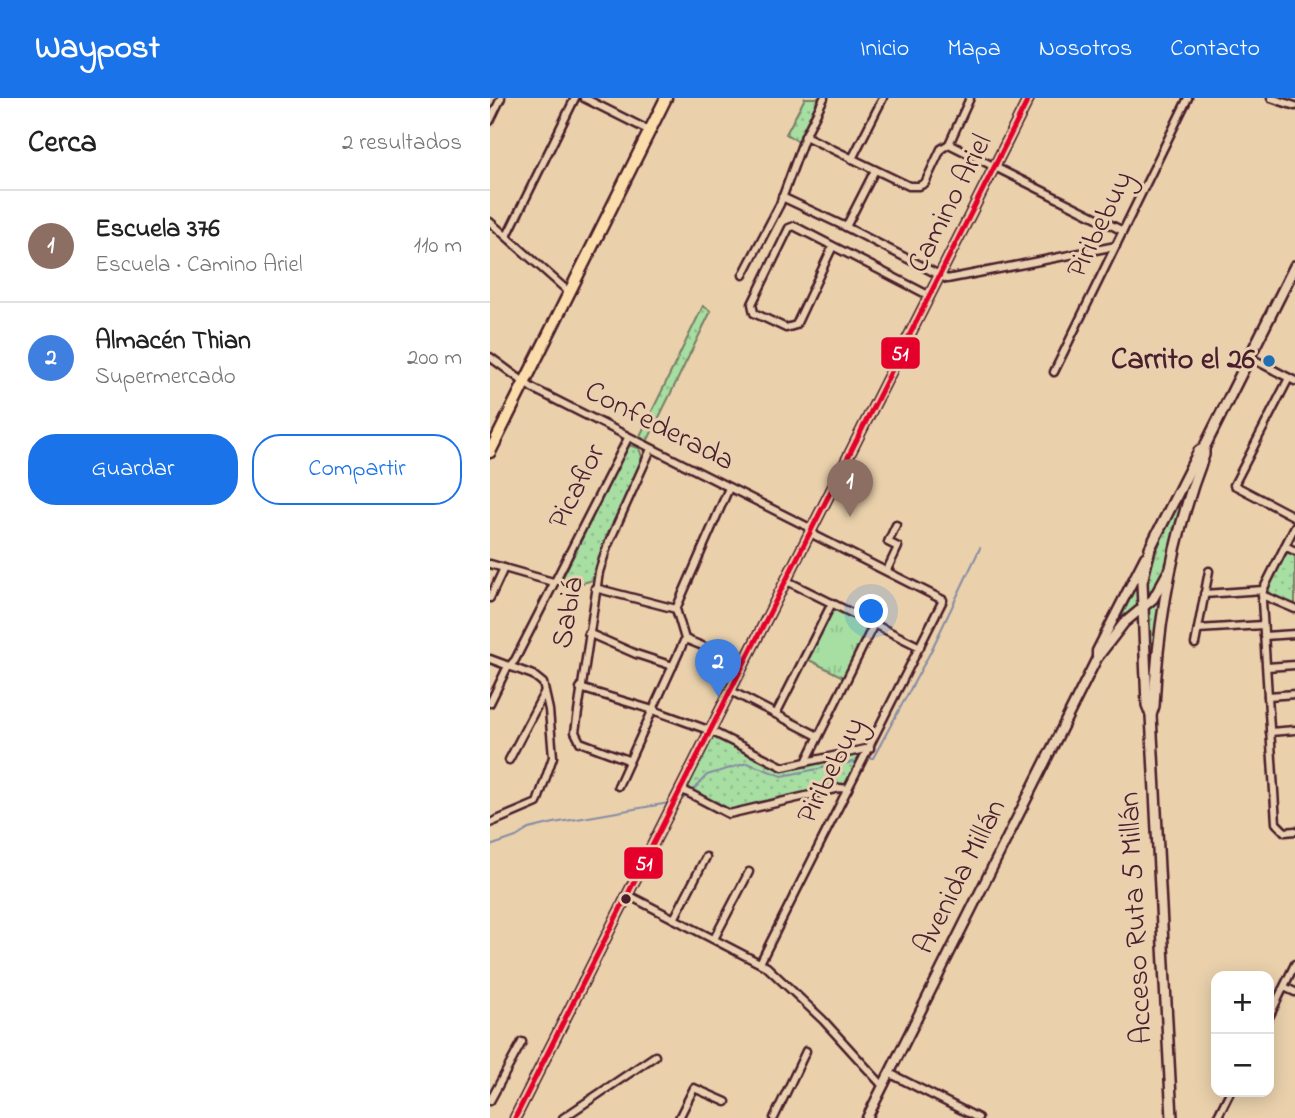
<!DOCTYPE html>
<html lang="es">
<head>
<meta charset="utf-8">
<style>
  :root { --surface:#fff; --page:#f2f2f2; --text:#222; --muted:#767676; --line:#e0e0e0; --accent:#1a73e8 }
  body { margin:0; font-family:"Indie Flower",sans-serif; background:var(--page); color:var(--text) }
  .controls { position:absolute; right:21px; bottom:21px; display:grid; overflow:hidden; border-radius:14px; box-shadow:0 4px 18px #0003 }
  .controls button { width:63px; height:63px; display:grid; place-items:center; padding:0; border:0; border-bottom:2px solid var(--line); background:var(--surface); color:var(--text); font:35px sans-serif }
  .you { position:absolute; left:382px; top:514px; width:24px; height:24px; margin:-18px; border:5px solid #fff; border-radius:50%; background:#1a73e8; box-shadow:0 0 0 10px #1a73e833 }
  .badge { display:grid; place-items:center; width:46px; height:46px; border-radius:50%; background:var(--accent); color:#fff; font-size:23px; font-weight:700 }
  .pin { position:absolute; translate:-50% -58px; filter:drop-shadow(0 2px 4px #0008) }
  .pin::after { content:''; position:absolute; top:37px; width:24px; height:21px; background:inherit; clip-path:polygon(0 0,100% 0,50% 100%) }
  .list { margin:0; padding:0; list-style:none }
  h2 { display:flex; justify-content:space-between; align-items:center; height:91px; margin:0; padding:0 28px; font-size:30px }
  h2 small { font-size:23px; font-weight:400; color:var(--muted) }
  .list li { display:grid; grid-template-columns:46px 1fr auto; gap:21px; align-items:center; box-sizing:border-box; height:112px; padding:0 28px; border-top:2px solid var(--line) }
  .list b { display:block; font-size:26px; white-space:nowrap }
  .list p { margin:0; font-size:23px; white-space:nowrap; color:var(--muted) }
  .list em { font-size:23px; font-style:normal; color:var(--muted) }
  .actions { display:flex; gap:14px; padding:21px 28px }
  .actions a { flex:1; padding:16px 0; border:2px solid var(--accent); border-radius:28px; text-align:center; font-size:24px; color:var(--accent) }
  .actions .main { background:var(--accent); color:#fff }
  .map { position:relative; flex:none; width:805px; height:1020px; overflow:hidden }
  header { display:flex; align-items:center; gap:42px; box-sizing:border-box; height:98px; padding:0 35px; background:var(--accent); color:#fff }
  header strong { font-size:33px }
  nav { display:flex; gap:38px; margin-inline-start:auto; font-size:24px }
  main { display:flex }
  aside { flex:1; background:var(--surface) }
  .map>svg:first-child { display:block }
  .grass { fill:url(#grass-dots); stroke:#787e66; stroke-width:2 }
  .park { fill:url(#park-tufts); stroke:#787e66; stroke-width:2 }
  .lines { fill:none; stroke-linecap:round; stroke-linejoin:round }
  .stream { stroke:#868ba5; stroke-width:2 }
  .minor-casing { stroke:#4a1f2b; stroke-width:11 }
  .tertiary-casing { stroke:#4a1f2b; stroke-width:13 }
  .secondary-casing { stroke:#4a1f2b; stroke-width:14 }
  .primary-casing { stroke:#4a1f2b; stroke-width:15 }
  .minor { stroke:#e9d0b1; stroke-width:6 }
  .tertiary { stroke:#e9d0b1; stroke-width:8 }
  .secondary { stroke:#e9d0b1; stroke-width:9 }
  .primary { stroke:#faddab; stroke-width:10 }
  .bus-1-casing { stroke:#e9d0b1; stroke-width:10 }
  .bus-1 { stroke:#e4002b; stroke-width:5 }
  .poi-dot { fill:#1f6fb2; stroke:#e9d0b1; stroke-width:2.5 }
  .bus-dot { fill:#4a1f2b; stroke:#e9d0b1; stroke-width:2.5 }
  .labels { text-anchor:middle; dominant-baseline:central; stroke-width:6; stroke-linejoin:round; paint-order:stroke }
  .street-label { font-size:30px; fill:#4a1f2b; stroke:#e9d0b1 }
  .poi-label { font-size:30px; font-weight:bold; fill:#4a1f2b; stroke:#e9d0b1; text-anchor:end }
  .line-badge { stroke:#e9d0b1; stroke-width:2.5 }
  .badge-label { font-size:19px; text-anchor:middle; font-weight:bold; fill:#fff }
</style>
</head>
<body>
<header>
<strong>Waypost</strong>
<nav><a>Inicio</a><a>Mapa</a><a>Nosotros</a><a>Contacto</a></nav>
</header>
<main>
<aside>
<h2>Cerca<small>2 resultados</small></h2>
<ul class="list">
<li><span class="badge" style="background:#8d6e63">1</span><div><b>Escuela 376</b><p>Escuela · Camino Ariel</p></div><em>110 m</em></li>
<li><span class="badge" style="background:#3f7fe0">2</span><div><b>Almacén Thian</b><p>Supermercado</p></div><em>200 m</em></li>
</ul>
<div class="actions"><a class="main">Guardar</a><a>Compartir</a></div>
</aside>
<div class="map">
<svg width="805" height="1020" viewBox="0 0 805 1020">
  <defs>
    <pattern id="grass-dots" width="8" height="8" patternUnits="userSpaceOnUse" patternTransform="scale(1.75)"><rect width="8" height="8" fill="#a7dea2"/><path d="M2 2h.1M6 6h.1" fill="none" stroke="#91be8c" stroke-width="1.8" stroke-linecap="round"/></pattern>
    <pattern id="park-tufts" width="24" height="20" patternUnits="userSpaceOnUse" patternTransform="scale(1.75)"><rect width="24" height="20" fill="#a7dea2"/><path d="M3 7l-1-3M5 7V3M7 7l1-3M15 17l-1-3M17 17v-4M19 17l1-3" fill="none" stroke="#91be8c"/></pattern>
  </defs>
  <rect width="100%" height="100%" fill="#ead1ac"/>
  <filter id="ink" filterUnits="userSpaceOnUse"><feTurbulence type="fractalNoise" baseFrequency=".0143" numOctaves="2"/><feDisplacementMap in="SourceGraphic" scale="14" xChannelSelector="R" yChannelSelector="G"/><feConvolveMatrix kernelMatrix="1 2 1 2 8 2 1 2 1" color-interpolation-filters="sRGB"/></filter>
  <g filter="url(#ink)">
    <!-- grass -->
    <g class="grass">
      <path d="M315 0H331L309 44 296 36Z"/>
      <path d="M213 208 221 213 156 346 148 342Z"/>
      <path d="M138 347 149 350 153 362 111 458 103 482 93 485 72 481Z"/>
      <path d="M700 384 673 478 655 505C656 469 681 414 700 384Z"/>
      <path d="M800 454 805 457V508L780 495 778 489 794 457Z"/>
      <path d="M674 488 667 528 661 602 656 511Z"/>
      <path d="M645 490H649L650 510 626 530Z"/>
      <path d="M223 638 293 672 368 655 370 659 355 686 241 713 199 693 197 689Z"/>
    </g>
    <!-- park -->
    <path class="park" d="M344 510 379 528 380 531 355 580 317 561Z"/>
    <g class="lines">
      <!-- stream -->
      <g class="stream">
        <path d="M379 660H383L440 555 490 450"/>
        <path d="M203 692 217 677 257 665 292 678 368 663"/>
        <path d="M191 702 196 699"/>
        <path d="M0 748 26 739 39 731 64 725 179 705"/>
      </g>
      <!-- minor casing -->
      <g class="minor-casing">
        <g id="minor">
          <path d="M94 0 160 33"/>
          <path d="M781 0 805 8"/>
          <path d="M0 23 11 0"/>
          <path d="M315 38 419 88H429L435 85 451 51 459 46 480 0"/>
          <path d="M459 46 633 133"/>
          <path d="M362 61 393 0"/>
          <path d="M292 99 356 129 457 181 626 148"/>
          <path d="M0 124 80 195"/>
          <path d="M356 129 385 72"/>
          <path d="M17 138 85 0"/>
          <path d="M343 148 306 227 296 230 264 215 262 206 299 130 304 128 440 198"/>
          <path d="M253 177 290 106 315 38 334 0"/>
          <path d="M0 259 42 290 318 429 326 438 453 502 270 865"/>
          <path d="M759 259 805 283"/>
          <path d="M564 274 698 0"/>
          <path d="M799 280 744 387 805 419"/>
          <path d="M805 428 773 492 772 503 786 725 795 734 805 733"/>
          <path d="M795 448 805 453"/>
          <path d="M0 466 63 484"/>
          <path d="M397 472 408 449 398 444 406 427"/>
          <path d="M297 483 430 549"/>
          <path d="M105 490 186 511"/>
          <path d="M714 496 773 492"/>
          <path d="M772 497 805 511"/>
          <path d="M0 500 14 470"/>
          <path d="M708 531 773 527"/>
          <path d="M98 535 146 556 183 568"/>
          <path d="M774 538 805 536"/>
          <path d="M195 541 255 565"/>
          <path d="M705 546 719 473"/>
          <path d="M0 561 43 577 53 585 59 612 63 659 47 705 0 725"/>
          <path d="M777 569 805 567"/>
          <path d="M90 590 163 612 221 633 293 669 380 650"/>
          <path d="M241 593 328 638"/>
          <path d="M778 598 805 596"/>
          <path d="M0 605 16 572 25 562 138 340"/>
          <path d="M286 616 342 505"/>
          <path d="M780 634 805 632"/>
          <path d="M19 662 54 595"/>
          <path d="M138 662 90 644 85 634 109 474 117 449 161 351"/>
          <path d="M316 664 384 526"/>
          <path d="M128 688 195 541 186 511 239 390"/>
          <path d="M191 691 239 716 350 690 358 691"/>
          <path d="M138 797 277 869 333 922 393 988"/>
          <path d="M184 821 216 759"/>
          <path d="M224 841 259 774"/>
          <path d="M794 889 805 894"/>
          <path d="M779 919 805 866"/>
          <path d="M399 975 488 1020"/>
          <path d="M0 1003 32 944"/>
          <path d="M73 1020 165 958"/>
          <path d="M189 1020 204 990 236 1004"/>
          <path d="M284 1020 316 953"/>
          <path d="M727 1020 740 994"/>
        </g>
      </g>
      <!-- tertiary casing -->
      <g class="tertiary-casing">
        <g id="tertiary">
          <path d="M607 560V553L655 459"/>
          <path d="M25 1020 539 0"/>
          <path d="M377 1020 607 560 634 525 663 501 678 474"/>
        </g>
      </g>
      <!-- secondary casing -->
      <g class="secondary-casing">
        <g id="secondary">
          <path d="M661 617 664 608C668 522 683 437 714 357V350"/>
          <path d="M682 1020 661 617 657 607 652 484 660 450 709 353 714 350 805 168"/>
        </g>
      </g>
      <!-- primary casing -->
      <g class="primary-casing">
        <path id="primary" d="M0 354 176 0"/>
      </g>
      <!-- minor -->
      <use href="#minor" class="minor"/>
      <!-- tertiary -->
      <use href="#tertiary" class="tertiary"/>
      <!-- secondary -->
      <use href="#secondary" class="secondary"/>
      <!-- primary -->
      <use href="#primary" class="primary"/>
      <!-- bus-1 casing -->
      <g class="bus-1-casing">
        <path id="bus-1" d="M25 1020 539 0"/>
      </g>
      <!-- bus-1 -->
      <use href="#bus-1" class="bus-1"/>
    </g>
  </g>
  <!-- markers -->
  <circle class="poi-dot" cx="779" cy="263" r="7"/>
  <circle class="bus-dot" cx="136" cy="801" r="6"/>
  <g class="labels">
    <!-- street labels -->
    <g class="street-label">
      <text transform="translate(461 106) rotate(-63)">Camino Ariel</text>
      <text transform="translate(611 127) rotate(-64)">Piribebuy</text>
      <text transform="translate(169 329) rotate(27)">Confederada</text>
      <text transform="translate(88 389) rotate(-63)">Picaflor</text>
      <text transform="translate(79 515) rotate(-80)">Sabiá</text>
      <text transform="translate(342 673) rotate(-63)">Piribebuy</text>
      <text transform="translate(471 779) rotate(-63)">Avenida Millán</text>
      <text transform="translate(647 820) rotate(-93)">Acceso Ruta 5 Millán</text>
    </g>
    <!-- poi labels -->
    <g class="poi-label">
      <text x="765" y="263">Carrito el 26</text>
    </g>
  </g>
  <g class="line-badge">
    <rect x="390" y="238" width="41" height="34" rx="7" fill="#e4002b"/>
    <rect x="133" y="748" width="41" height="34" rx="7" fill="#e4002b"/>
  </g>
  <g class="badge-label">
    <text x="410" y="262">51</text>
    <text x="154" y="772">51</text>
  </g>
</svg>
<div class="controls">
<button>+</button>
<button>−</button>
</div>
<div class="you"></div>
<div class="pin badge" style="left:360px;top:419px;background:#8d6e63">1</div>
<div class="pin badge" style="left:228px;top:599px;background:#3f7fe0">2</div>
</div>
</main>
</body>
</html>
